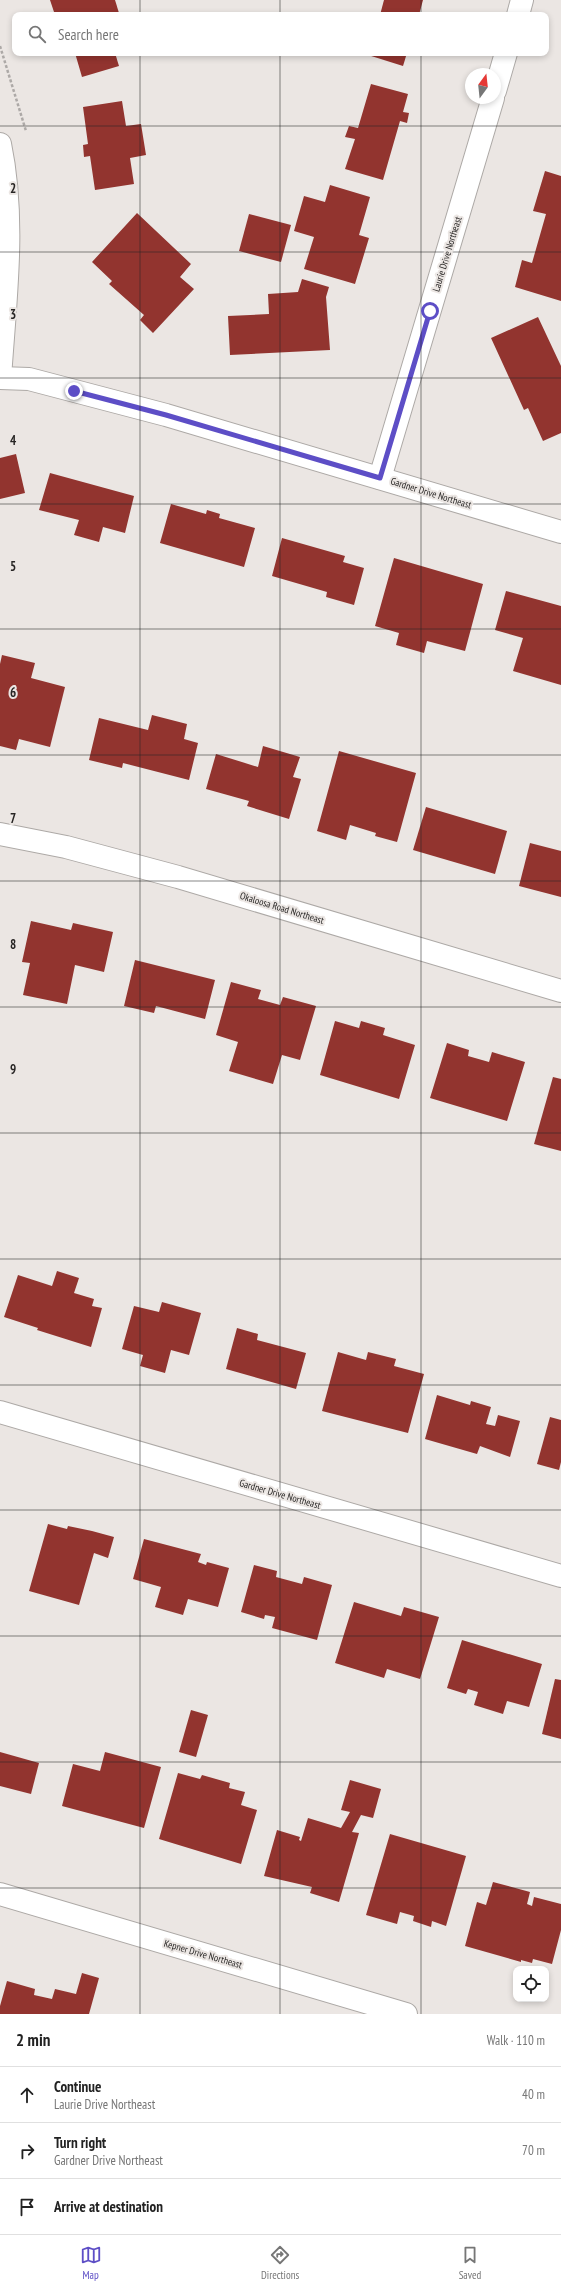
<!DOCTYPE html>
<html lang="en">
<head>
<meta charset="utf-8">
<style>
  :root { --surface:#fff; --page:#f2f2f2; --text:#222; --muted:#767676; --line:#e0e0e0; --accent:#5d4ec6 }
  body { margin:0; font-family:"PT Sans Narrow",sans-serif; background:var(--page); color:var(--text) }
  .controls { position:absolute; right:12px; bottom:12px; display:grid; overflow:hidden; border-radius:8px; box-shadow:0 2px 6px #0003 }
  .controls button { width:36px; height:36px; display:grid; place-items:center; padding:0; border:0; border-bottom:1px solid var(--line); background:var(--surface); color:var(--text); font:20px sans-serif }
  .compass { position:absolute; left:465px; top:68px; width:36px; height:36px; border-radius:50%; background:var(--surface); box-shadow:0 2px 6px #0003; rotate:15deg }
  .stop { position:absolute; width:12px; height:12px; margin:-9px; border:3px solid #5d4ec6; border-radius:50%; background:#fff }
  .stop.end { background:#5d4ec6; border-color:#fff; box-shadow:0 1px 4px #0008 }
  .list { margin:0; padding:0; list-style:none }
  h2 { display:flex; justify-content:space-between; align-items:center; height:52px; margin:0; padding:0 16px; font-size:17px }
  h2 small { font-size:13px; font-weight:400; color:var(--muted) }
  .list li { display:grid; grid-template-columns:26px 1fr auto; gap:12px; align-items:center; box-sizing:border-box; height:56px; padding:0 16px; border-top:1px solid var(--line) }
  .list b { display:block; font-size:15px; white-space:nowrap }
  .list p { margin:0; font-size:13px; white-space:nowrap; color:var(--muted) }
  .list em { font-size:13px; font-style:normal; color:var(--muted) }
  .icon { flex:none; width:22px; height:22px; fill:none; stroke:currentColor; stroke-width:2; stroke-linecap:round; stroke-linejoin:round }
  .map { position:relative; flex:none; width:561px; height:2014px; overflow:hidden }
  .search { position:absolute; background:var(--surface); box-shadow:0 2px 6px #0003; left:12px; right:12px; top:12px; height:44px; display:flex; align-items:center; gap:10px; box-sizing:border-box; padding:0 14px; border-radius:8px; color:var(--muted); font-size:15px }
  .sheet { height:220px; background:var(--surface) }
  nav { display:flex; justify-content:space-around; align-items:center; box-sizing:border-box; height:56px; border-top:1px solid var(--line); background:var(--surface); font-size:11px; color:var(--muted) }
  nav a { display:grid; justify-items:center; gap:2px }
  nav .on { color:var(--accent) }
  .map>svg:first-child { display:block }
  .building { fill:#92342f }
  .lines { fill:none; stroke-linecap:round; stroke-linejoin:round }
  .street-casing { stroke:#ada9a6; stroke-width:24 }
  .path { stroke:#ada9a7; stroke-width:2.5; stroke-dasharray:3 2; stroke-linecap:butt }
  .street { stroke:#fff; stroke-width:22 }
  .route { stroke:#5d4ec6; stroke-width:5 }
  .grid { fill:none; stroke:#272524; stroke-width:1; stroke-opacity:0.55 }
  .labels { text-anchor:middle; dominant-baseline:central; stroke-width:4; stroke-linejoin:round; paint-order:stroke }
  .street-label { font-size:10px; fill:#272524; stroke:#ebe6e3 }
  .grid-label { font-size:13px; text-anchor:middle; font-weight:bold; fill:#272524; stroke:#ebe6e3; stroke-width:4; stroke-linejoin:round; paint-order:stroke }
</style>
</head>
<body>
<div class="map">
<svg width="561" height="2014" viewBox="0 0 561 2014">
  <rect width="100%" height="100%" fill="#ebe6e3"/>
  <!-- building -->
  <g class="building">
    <path d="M50 0H115L119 13 113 15H55Z"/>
    <path d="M384 0H423L419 15H380Z"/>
    <path d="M75 53H115L119 66 82 77Z"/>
    <path d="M368 53H407L403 66 368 55Z"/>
    <path d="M371 84 408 94 403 112 409 113 407 123 400 121 383 180 345 169 355 139 345 137 349 126 358 128Z"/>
    <path d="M122 101 126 126 141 124 146 155 130 158 134 184 95 190 90 156 84 157 83 145 88 144 83 107Z"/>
    <path d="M545 171 561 176V301L515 287 522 260 532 263 546 214 533 211Z"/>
    <path d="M330 185 370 197 359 235 369 238 355 284 304 269 314 237 294 231 304 196 325 202Z"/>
    <path d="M137 213 191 264 180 277 194 289 153 333 140 320 144 315 109 284 112 281 92 262Z"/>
    <path d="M249 214 291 225 281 262 239 251Z"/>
    <path d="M302 279 329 287 326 297 330 350 230 355 228 316 269 314 268 294 298 292Z"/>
    <path d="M538 317 561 366V433L543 441 528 408 524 410 491 338Z"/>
    <path d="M16 454 25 493 0 499V458Z"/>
    <path d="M50 473 134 496 125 533 103 527 99 542 74 535 79 520 39 510Z"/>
    <path d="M171 504 206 514 207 510 220 514 219 518 255 528 244 567 160 543Z"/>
    <path d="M282 538 345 556 343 562 364 568 354 605 326 597 327 592 272 576Z"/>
    <path d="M394 558 483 584 465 651 427 641 424 653 396 645 399 633 375 626Z"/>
    <path d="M506 591 561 606V685L513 671 523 638 495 630Z"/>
    <path d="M2 655 35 663 31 678 65 687 50 747 19 739 16 750 0 746V664Z"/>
    <path d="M152 715 187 724 184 739 198 743 189 780 123 763 122 768 89 760 99 718 148 730Z"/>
    <path d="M263 746 300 757 293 777 301 779 289 819 247 806 249 801 206 789 216 754 258 767Z"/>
    <path d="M339 751 416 773 397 842 375 836 376 833 350 825 346 840 317 831Z"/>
    <path d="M426 807 507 831 495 874 413 850Z"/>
    <path d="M530 843 561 851V897L519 886Z"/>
    <path d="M31 921 71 930 73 923 113 932 104 972 75 965 67 1004 23 995 30 963 22 962Z"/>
    <path d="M135 960 215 980 205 1019 156 1006 154 1013 124 1006Z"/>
    <path d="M231 982 261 990 258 999 280 1005 283 997 316 1006 300 1060 282 1055 273 1084 229 1071 238 1042 216 1035Z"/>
    <path d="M335 1021 359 1028 361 1021 385 1028 383 1035 415 1045 399 1099 320 1075Z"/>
    <path d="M447 1043 469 1050 468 1056 489 1062 492 1052 525 1062 507 1121 430 1098Z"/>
    <path d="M553 1077 561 1079V1151L534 1144Z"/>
    <path d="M57 1271 79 1278 74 1293 94 1299 92 1306 102 1308 91 1347 37 1330 38 1328 4 1317 18 1275 52 1286Z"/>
    <path d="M162 1302 201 1313 189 1355 171 1350 165 1373 140 1366 143 1355 122 1349 134 1306 159 1312Z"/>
    <path d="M237 1328 258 1334 257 1340 306 1353 296 1389 226 1369Z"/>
    <path d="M338 1352 366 1360 368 1352 396 1359 394 1366 424 1374 408 1433 322 1411Z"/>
    <path d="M437 1395 470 1405 471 1401 491 1407 486 1424 495 1426 498 1415 520 1421 510 1457 480 1446 477 1454 425 1439Z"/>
    <path d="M550 1417 561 1420V1462L559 1470 537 1464Z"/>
    <path d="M48 1524 67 1529 68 1526 92 1531 114 1537 108 1558 94 1553 79 1605 29 1591Z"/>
    <path d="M144 1539 201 1554 198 1562 206 1565 207 1562 229 1568 218 1607 188 1599 183 1615 155 1607 161 1587 133 1579Z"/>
    <path d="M254 1565 277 1571 276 1577 302 1584 304 1577 332 1585 317 1640 272 1628 275 1617 265 1615 264 1619 241 1612Z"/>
    <path d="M354 1602 401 1616 404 1607 439 1617 420 1679 387 1669 384 1678 335 1663Z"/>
    <path d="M462 1640 542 1664 529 1707 507 1701 503 1714 474 1705 478 1692 468 1689 466 1694 447 1688Z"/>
    <path d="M555 1679 561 1680V1739L542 1734Z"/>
    <path d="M191 1710 208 1715 196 1757 179 1752Z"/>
    <path d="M0 1752 39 1763 31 1794 0 1786Z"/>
    <path d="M105 1752 161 1767 144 1828 62 1806 73 1764 100 1771Z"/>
    <path d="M178 1773 200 1779 202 1775 230 1783 229 1788 245 1792 241 1805 257 1810 241 1864 159 1839Z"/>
    <path d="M350 1780 381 1789 373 1818 361 1815 352 1832 359 1833 339 1902 310 1893 312 1887 264 1876 277 1830 300 1837 299 1840 301 1841 308 1818 341 1828 350 1812 341 1810Z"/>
    <path d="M390 1834 466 1856 446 1926 432 1921 431 1927 413 1921 414 1916 400 1912 397 1924 366 1915Z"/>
    <path d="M493 1882 530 1892 527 1904 532 1906 534 1897 561 1904V1930L552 1964 533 1959 532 1963 521 1960V1962L465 1946 477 1902 486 1905Z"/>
    <path d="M82 1973 99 1978 89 2014H0V2006L7 1981 35 1989 34 1995 52 1999 55 1989 76 1994Z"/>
  </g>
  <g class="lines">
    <!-- street casing -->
    <g class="street-casing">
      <g id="street">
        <path d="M518 15 522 0"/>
        <path d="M495 91 506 53"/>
        <path d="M0 144C16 221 5 301 0 378"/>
        <path d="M0 378 29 379 166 415 561 532"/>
        <path d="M380 478 493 98"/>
        <path d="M0 834 66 847 178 877 561 991"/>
        <path d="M0 1412 561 1576"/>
        <path d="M0 1894 406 2014"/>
      </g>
    </g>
    <!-- path -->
    <path class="path" d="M0 46 26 131"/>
    <!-- street -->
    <use href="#street" class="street"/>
  </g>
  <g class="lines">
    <!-- route -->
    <path class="route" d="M74 391 166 415 380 478 430 311"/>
  </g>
  <!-- grid -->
  <path class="grid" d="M140 0V15M280 0V15M421 0V15M140 53V2014M280 53V2014M421 53V2014M0 126H561M0 252H561M0 378H561M0 504H561M0 629H561M0 755H561M0 881H561M0 1007H561M0 1133H561M0 1259H561M0 1385H561M0 1510H561M0 1636H561M0 1762H561M0 1888H561"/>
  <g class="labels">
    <!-- street labels -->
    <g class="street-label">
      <text transform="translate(447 254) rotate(-73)">Laurie Drive Northeast</text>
      <text transform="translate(431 493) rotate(17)">Gardner Drive Northeast</text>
      <text transform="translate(282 908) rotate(17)">Okaloosa Road Northeast</text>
      <text transform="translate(280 1494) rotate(16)">Gardner Drive Northeast</text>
      <text transform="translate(203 1954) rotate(16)">Kepner Drive Northeast</text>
    </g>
  </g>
  <g class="grid-label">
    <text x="13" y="193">2</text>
    <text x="13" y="319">3</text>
    <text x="13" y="445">4</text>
    <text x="13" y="571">5</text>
    <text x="13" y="697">6</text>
    <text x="13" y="823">7</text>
    <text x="13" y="949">8</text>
    <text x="13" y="1074">9</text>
  </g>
</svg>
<div class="controls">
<button><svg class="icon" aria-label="locate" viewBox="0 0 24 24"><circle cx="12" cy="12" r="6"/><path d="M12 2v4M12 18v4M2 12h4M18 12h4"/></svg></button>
</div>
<svg class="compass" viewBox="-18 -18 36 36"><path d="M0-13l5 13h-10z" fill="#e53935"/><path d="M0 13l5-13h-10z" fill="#767676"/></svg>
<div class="stop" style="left:430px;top:311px"></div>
<div class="stop end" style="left:74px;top:391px"></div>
<div class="search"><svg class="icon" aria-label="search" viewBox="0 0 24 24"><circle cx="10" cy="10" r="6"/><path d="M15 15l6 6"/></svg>Search here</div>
</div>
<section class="sheet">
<h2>2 min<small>Walk · 110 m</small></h2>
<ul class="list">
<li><svg class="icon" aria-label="ahead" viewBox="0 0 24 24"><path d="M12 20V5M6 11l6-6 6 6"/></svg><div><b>Continue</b><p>Laurie Drive Northeast</p></div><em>40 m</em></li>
<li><svg class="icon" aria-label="right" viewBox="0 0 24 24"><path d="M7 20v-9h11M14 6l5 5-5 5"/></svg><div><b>Turn right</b><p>Gardner Drive Northeast</p></div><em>70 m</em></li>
<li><svg class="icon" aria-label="arrive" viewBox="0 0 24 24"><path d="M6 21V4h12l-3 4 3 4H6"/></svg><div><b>Arrive at destination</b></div></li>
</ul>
</section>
<nav>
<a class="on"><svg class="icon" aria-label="map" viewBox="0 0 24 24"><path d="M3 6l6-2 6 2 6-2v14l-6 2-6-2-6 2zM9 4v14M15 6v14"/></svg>Map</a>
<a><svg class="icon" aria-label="directions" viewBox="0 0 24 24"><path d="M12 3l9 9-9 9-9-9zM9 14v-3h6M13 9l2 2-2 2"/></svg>Directions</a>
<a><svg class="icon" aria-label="saved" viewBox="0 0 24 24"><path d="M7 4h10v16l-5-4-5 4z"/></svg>Saved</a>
</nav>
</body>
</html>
